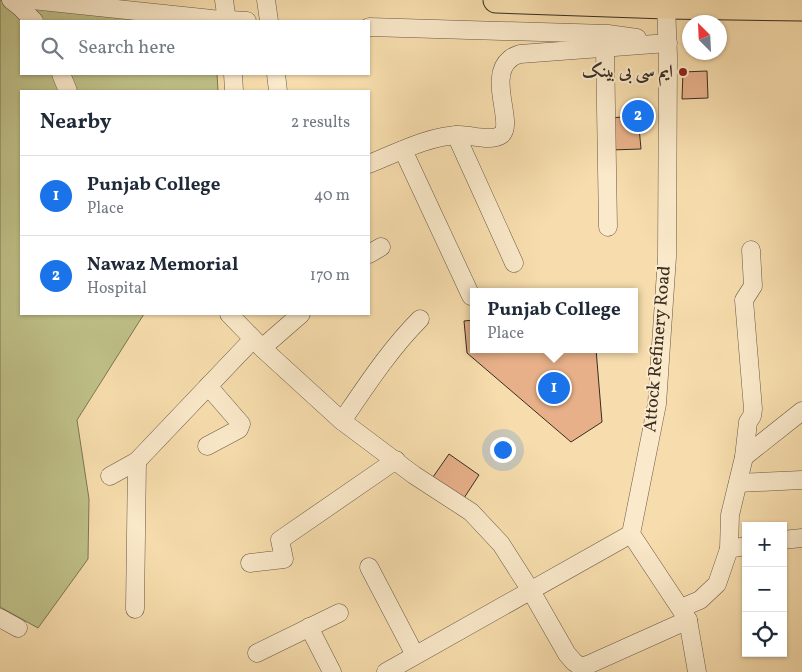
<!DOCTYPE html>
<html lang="en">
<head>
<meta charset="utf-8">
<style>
  :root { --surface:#fff; --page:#f6f6f7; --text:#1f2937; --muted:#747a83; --line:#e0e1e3; --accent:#1a73e8 }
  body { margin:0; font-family:Vollkorn,Amiri,serif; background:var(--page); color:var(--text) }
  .controls { position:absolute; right:15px; bottom:15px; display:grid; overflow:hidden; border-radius:0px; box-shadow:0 1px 4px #0004 }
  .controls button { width:45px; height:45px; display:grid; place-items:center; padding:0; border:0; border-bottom:1px solid var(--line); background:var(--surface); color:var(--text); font:25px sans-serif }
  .compass { position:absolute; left:682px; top:15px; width:45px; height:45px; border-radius:50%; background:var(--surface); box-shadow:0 1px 4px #0004; rotate:336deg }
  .you { position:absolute; left:502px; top:449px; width:18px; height:18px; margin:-12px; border:4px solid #fff; border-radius:50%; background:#1a73e8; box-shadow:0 0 0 8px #1a73e833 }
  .badge { display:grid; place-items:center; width:32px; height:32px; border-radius:50%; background:var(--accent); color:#fff; font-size:16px; font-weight:700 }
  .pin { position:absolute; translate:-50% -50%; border:2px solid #fff; box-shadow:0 1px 5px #0006 }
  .popup { position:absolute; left:470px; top:288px; width:168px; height:65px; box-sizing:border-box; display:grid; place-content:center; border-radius:0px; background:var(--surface); filter:drop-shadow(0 1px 4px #0005); font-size:16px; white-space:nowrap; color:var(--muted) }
  .popup b { font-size:19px; color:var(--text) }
  .popup::after { content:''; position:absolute; left:50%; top:100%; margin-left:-10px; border:10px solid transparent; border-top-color:var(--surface) }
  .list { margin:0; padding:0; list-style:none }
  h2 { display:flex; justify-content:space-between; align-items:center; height:65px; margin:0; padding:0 20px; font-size:21px }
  h2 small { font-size:16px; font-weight:400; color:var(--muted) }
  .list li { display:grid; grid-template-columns:32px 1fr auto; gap:15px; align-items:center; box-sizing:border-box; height:80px; padding:0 20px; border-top:1px solid var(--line) }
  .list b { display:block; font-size:19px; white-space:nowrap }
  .list p { margin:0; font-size:16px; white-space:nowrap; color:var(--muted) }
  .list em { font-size:16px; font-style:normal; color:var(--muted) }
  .icon { flex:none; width:28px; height:28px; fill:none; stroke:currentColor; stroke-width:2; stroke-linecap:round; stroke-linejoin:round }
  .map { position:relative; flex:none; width:802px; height:672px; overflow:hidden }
  .search { position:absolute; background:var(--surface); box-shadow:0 1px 4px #0004; left:20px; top:20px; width:350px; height:55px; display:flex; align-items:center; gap:12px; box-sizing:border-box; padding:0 18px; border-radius:0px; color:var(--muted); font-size:19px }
  .panel { position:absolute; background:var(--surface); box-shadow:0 1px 4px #0004; left:20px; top:90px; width:350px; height:225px; border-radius:0px }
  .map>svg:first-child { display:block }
  .green { fill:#bfc088; stroke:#7c7656 }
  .building { fill:#e7b088; stroke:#382c23 }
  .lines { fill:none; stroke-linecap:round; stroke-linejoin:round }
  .minor-casing { stroke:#685846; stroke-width:19 }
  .highway-casing { stroke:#382c23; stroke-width:27 }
  .minor { stroke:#fae9ca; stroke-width:18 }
  .highway { stroke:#f7ddad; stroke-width:25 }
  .poi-dot { fill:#8f2418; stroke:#fae9ca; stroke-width:2 }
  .labels { text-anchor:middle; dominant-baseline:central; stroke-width:4; stroke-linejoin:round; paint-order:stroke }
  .poi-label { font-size:18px; font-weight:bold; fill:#382c23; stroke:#fae9ca; text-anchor:end }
  .street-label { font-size:18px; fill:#382c23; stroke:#fae9ca }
</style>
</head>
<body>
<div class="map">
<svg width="802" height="672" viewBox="0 0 802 672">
  <rect width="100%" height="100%" fill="#f7ddad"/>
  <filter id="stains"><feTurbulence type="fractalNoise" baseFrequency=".004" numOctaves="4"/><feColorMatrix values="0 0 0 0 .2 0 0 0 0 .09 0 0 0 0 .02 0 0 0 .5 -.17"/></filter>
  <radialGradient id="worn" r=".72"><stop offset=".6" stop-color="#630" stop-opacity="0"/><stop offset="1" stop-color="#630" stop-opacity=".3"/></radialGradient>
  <!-- green -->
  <path class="green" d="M0 0H20L213 21H21V74H217L218 91H21V314H144L77 420 89 499 88 559 38 628 0 607Z"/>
  <!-- building -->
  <g class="building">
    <path d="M707 71 708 98 682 99 683 72Z"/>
    <path d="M638 116 641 149 610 150 608 118Z"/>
    <path d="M474 320V349H596L602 422 571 442 467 353 464 321Z"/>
    <path d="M449 454 479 475 464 498 433 477Z"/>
  </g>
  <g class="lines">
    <!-- minor casing -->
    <g class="minor-casing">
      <g id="minor">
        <path d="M11 0 20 7 34 21"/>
        <path d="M32 0 212 19 247 21"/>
        <path d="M224 0 227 21"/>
        <path d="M266 0 269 21"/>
        <path d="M666 6 668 56 667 257 657 404 631 534 688 620 697 672"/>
        <path d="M369 27 608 34 637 38"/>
        <path d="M605 48 608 227"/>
        <path d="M61 74 68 91"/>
        <path d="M233 74 234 91"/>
        <path d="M276 74 278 91"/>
        <path d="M456 135 514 263"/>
        <path d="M403 150 471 296"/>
        <path d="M369 164C396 153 431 135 460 135 471 135 491 142 501 135 515 124 487 77 510 59 512 57 517 55 520 54L668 43"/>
        <path d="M369 254 381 247"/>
        <path d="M229 314 262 348 342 421 414 475 471 512 501 544 531 591 567 654 574 662 581 667 590 664 688 620"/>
        <path d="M262 348 301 314"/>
        <path d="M342 421C366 386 390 349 420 319"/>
        <path d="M207 446 239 429 241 424 208 386"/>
        <path d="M744 457 748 422 752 416 753 409 744 300 753 286 751 250"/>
        <path d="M110 476 137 461 253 339"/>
        <path d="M738 483 802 480"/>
        <path d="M783 540 802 538"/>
        <path d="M729 549 746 546"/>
        <path d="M250 563 284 559 280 540 396 460"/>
        <path d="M369 567 415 655"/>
        <path d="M681 608 700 600 717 584 729 549 730 515 744 457 802 411"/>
        <path d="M135 609 137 461"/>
        <path d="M0 618 18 628"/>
        <path d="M309 627 332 672"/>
        <path d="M257 653 339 613"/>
        <path d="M386 672 631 534"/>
      </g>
    </g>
    <!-- highway casing -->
    <g class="highway-casing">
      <path id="highway" d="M496 0 666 6 802 8"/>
    </g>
    <!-- minor -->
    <use href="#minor" class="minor"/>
    <!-- highway -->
    <use href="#highway" class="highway"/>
  </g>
  <!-- markers -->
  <circle class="poi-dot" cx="683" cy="72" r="5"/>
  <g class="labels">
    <!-- poi labels -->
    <g class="poi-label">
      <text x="673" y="72">ایم سی بی بینک</text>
    </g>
    <!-- street labels -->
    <g class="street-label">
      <text transform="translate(658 349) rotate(-85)">Attock Refinery Road</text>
    </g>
  </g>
  <rect width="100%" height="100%" filter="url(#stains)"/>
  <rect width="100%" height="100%" fill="url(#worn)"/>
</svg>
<div class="controls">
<button>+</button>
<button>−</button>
<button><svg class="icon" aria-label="locate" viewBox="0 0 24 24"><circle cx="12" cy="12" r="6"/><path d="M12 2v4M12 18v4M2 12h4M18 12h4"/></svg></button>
</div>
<svg class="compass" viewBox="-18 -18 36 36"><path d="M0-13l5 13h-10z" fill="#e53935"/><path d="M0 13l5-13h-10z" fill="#747a83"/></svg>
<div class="you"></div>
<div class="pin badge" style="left:554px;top:388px">1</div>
<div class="popup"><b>Punjab College</b>Place</div>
<div class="pin badge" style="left:638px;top:116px">2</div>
<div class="search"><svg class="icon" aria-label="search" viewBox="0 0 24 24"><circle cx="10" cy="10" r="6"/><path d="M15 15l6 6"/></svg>Search here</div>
<section class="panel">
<h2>Nearby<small>2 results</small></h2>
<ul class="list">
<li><span class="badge">1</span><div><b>Punjab College</b><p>Place</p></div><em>40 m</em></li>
<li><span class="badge">2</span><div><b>Nawaz Memorial</b><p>Hospital</p></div><em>170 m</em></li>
</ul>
</section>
</div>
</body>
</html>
